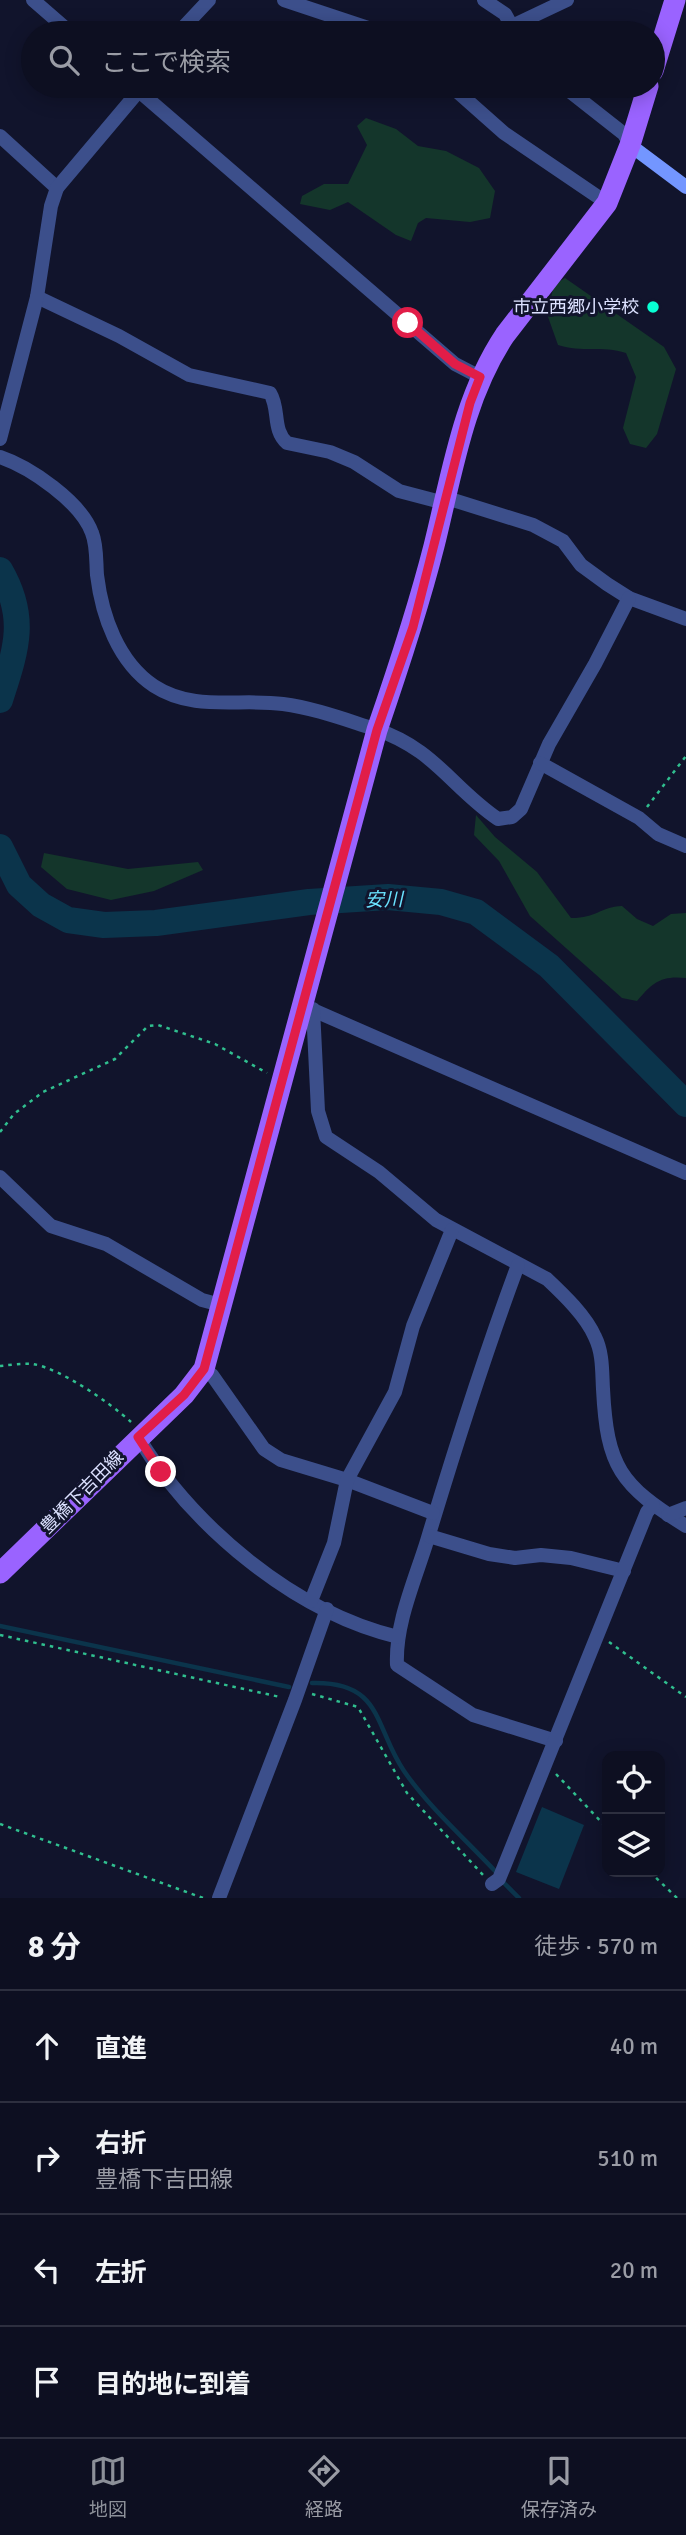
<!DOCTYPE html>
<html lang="ja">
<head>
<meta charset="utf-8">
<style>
  :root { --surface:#0d0f21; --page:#1b1d2e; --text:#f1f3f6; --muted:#9a9ca5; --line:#2d2f3f; --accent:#8c9099 }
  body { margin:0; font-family:Signika,"Noto Sans JP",sans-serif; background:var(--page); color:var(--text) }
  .controls { position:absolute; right:21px; bottom:21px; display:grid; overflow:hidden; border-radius:14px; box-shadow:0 4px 18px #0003 }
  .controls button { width:63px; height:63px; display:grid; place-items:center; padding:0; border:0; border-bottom:2px solid var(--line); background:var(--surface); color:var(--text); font:35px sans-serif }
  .stop { position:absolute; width:21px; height:21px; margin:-16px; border:5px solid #e11d48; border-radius:50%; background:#fff }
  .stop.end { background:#e11d48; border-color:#fff; box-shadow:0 2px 7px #0008 }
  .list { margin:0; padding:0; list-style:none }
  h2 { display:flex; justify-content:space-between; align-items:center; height:91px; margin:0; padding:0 28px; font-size:30px }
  h2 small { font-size:23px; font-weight:400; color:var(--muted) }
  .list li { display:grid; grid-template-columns:46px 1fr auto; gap:21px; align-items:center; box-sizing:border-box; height:112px; padding:0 28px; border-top:2px solid var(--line) }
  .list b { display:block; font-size:26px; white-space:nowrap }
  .list p { margin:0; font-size:23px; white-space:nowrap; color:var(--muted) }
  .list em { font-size:23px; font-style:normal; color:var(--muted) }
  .icon { flex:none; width:38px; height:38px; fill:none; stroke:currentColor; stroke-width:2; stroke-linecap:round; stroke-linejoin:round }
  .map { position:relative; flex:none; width:686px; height:1898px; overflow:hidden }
  .search { position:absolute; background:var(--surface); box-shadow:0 4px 18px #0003; left:21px; right:21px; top:21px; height:77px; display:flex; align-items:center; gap:18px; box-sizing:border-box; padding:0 24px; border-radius:38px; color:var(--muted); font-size:26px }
  .sheet { height:539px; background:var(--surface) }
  nav { display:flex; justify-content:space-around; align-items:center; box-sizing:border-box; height:98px; border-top:2px solid var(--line); background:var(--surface); font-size:19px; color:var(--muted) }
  nav a { display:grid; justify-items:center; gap:4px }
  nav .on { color:var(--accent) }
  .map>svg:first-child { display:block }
  .green { fill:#14362b }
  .water { fill:#0b344b }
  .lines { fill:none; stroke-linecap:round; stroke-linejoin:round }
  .stream { stroke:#0b344b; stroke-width:4.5 }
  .river { stroke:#0b344b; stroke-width:26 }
  .path { stroke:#30bf8f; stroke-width:2.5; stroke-dasharray:3.5 5; stroke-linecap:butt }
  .street { stroke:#3c4f8b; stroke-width:14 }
  .secondary { stroke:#7396ff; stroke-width:14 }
  .primary { stroke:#9a63ff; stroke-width:21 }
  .route { stroke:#e11d48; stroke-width:9 }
  .poi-dot { fill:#08ffd4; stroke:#11142c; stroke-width:2.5 }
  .labels { text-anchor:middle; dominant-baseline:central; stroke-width:6; stroke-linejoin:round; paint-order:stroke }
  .poi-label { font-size:18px; fill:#dce1ff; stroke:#11142c; text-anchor:end }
  .street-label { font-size:18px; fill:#dce1ff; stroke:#11142c }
  .water-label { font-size:19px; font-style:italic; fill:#6ae3ff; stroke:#11142c }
</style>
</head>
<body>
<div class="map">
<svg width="686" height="1898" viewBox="0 0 686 1898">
  <rect width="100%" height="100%" fill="#11142c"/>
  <!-- green -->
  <g class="green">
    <path d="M366 118 396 129 418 146 446 151 479 168 495 191 490 218 470 222 426 218 418 223 411 241 396 235 348 202 330 210 300 204 302 196 324 184H348L367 145 357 126Z"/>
    <path d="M565 278 664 347 676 369 657 434 646 448 630 444 623 428 636 377 626 353C602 345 582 353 558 345L547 314 554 285Z"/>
    <path d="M476 815 495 837 537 872 571 918C597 918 600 907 622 906L637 919 653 926 671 914 686 913V978C661 975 652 983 637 1001L622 998 530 916 499 861 474 835Z"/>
    <path d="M44 853 128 869 198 862 203 870 154 891 111 900 67 889 41 867Z"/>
  </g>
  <!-- water -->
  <path class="water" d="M542 1807 584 1825 559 1889 516 1872Z"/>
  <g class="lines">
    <!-- stream -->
    <g class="stream">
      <path d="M0 1626 289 1687"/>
      <path d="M312 1683C383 1681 374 1727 404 1771 428 1806 466 1840 495 1871"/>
      <path d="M504 1883 519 1898"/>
    </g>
    <!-- river -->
    <g class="river">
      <path d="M0 570C28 618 16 650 0 700"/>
      <path d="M0 847 19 885 41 905 68 920 104 925 156 923 309 902 388 897 441 902 476 912 549 966 686 1104"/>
    </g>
    <!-- path -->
    <g class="path">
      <path d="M647 807 686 756"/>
      <path d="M0 1132 14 1114 43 1092 115 1059 148 1026 158 1025 215 1044 267 1073"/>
      <path d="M0 1366C10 1365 22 1363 33 1364 61 1369 109 1402 131 1422"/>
      <path d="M0 1635 280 1697"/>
      <path d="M609 1642 686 1697"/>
      <path d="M312 1694 358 1707 407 1793 483 1875"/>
      <path d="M556 1774 607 1828"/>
      <path d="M0 1824 203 1898"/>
      <path d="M650 1872 677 1898"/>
    </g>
    <!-- street -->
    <g class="street">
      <path d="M33 0 71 33"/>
      <path d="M284 0 383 33"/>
      <path d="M484 0 505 14 515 32"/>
      <path d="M512 26 567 0"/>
      <path d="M178 33 209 0"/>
      <path d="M133 86 455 364 480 377"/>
      <path d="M451 86 504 133 607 203"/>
      <path d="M563 86 624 134 630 145"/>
      <path d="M0 136 57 188"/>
      <path d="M37 297 119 336 189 375 270 393C280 409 272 430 287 443L330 452 354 462 399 491 437 501 453 500 533 525 563 541 581 565 607 584 629 598 686 619"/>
      <path d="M0 439 37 297 51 206 57 188 143 86"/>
      <path d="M0 457C30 467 81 502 92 533 97 545 96 562 97 575 102 616 118 662 154 686 194 712 239 698 283 704 314 708 346 720 375 729 435 749 451 787 498 819L512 817 521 809 549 744 595 664 629 598"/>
      <path d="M540 763 639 818 658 834 686 846"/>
      <path d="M306 1007 686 1173"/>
      <path d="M313 1009 318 1111 326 1137 379 1172 436 1220 547 1279C564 1295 586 1316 595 1337 603 1353 602 1372 603 1389 607 1467 620 1485 686 1526"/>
      <path d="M0 1177 51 1226 106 1244 202 1300 221 1305"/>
      <path d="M518 1265C484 1356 455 1448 427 1541 415 1580 395 1624 397 1665L473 1715 556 1741"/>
      <path d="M204 1369 212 1375 264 1449 281 1460 347 1480 433 1513"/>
      <path d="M138 1437C193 1527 294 1612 398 1637"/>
      <path d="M668 1515 686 1508"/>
      <path d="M429 1536 489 1554 515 1558 541 1555 571 1558 624 1571"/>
      <path d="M311 1601 334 1543 347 1480 395 1392 413 1326 452 1230"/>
      <path d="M492 1884 499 1879 647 1512 653 1505"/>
      <path d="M219 1898 295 1700 327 1609"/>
    </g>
    <!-- secondary -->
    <path class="secondary" d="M630 145 686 187"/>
    <!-- primary -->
    <g class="primary">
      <path d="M653 71 675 0"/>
      <path d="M0 1573 184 1395 204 1369 377 730C398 669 418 609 434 546 452 474 463 398 505 335L607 203 630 145 648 86"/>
    </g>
  </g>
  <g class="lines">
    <!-- route -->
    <path class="route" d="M161 1472 138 1437 184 1395 204 1369 377 730 413 627 470 403 480 377 455 364 408 323"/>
  </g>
  <!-- markers -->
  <circle class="poi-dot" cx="653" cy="307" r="7"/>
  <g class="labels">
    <!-- poi labels -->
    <g class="poi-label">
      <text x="639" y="307">市立西郷小学校</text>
    </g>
    <!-- street labels -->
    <g class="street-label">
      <text transform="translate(82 1492) rotate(-45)">豊橋下吉田線</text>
    </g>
    <!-- water labels -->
    <g class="water-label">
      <text transform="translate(384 900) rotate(-1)">安川</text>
    </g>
  </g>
</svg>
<div class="controls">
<button><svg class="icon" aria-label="locate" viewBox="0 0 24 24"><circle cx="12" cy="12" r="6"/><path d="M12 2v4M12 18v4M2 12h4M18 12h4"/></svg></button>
<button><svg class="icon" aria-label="layers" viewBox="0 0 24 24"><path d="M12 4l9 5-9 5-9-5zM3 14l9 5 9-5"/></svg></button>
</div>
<div class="stop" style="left:408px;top:323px"></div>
<div class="stop end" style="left:161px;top:1472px"></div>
<div class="search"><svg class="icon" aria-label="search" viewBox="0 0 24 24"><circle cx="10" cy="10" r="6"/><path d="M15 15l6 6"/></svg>ここで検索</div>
</div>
<section class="sheet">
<h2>8 分<small>徒歩 · 570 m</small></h2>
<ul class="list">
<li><svg class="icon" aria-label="ahead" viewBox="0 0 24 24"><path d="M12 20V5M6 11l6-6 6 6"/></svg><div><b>直進</b></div><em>40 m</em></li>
<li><svg class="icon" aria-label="right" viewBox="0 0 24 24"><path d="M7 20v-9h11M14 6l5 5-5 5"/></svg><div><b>右折</b><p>豊橋下吉田線</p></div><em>510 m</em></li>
<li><svg class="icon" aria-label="left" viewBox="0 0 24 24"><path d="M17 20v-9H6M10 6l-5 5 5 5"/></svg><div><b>左折</b></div><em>20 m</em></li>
<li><svg class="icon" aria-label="arrive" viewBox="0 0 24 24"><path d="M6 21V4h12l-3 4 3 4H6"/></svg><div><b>目的地に到着</b></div></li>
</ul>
</section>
<nav>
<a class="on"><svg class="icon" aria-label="map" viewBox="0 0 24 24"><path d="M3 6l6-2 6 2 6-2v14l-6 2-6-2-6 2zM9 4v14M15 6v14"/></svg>地図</a>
<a><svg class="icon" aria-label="directions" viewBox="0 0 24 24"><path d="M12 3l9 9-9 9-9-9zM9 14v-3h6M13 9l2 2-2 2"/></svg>経路</a>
<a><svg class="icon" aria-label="saved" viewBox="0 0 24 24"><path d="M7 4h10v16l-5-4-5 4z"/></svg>保存済み</a>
</nav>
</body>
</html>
